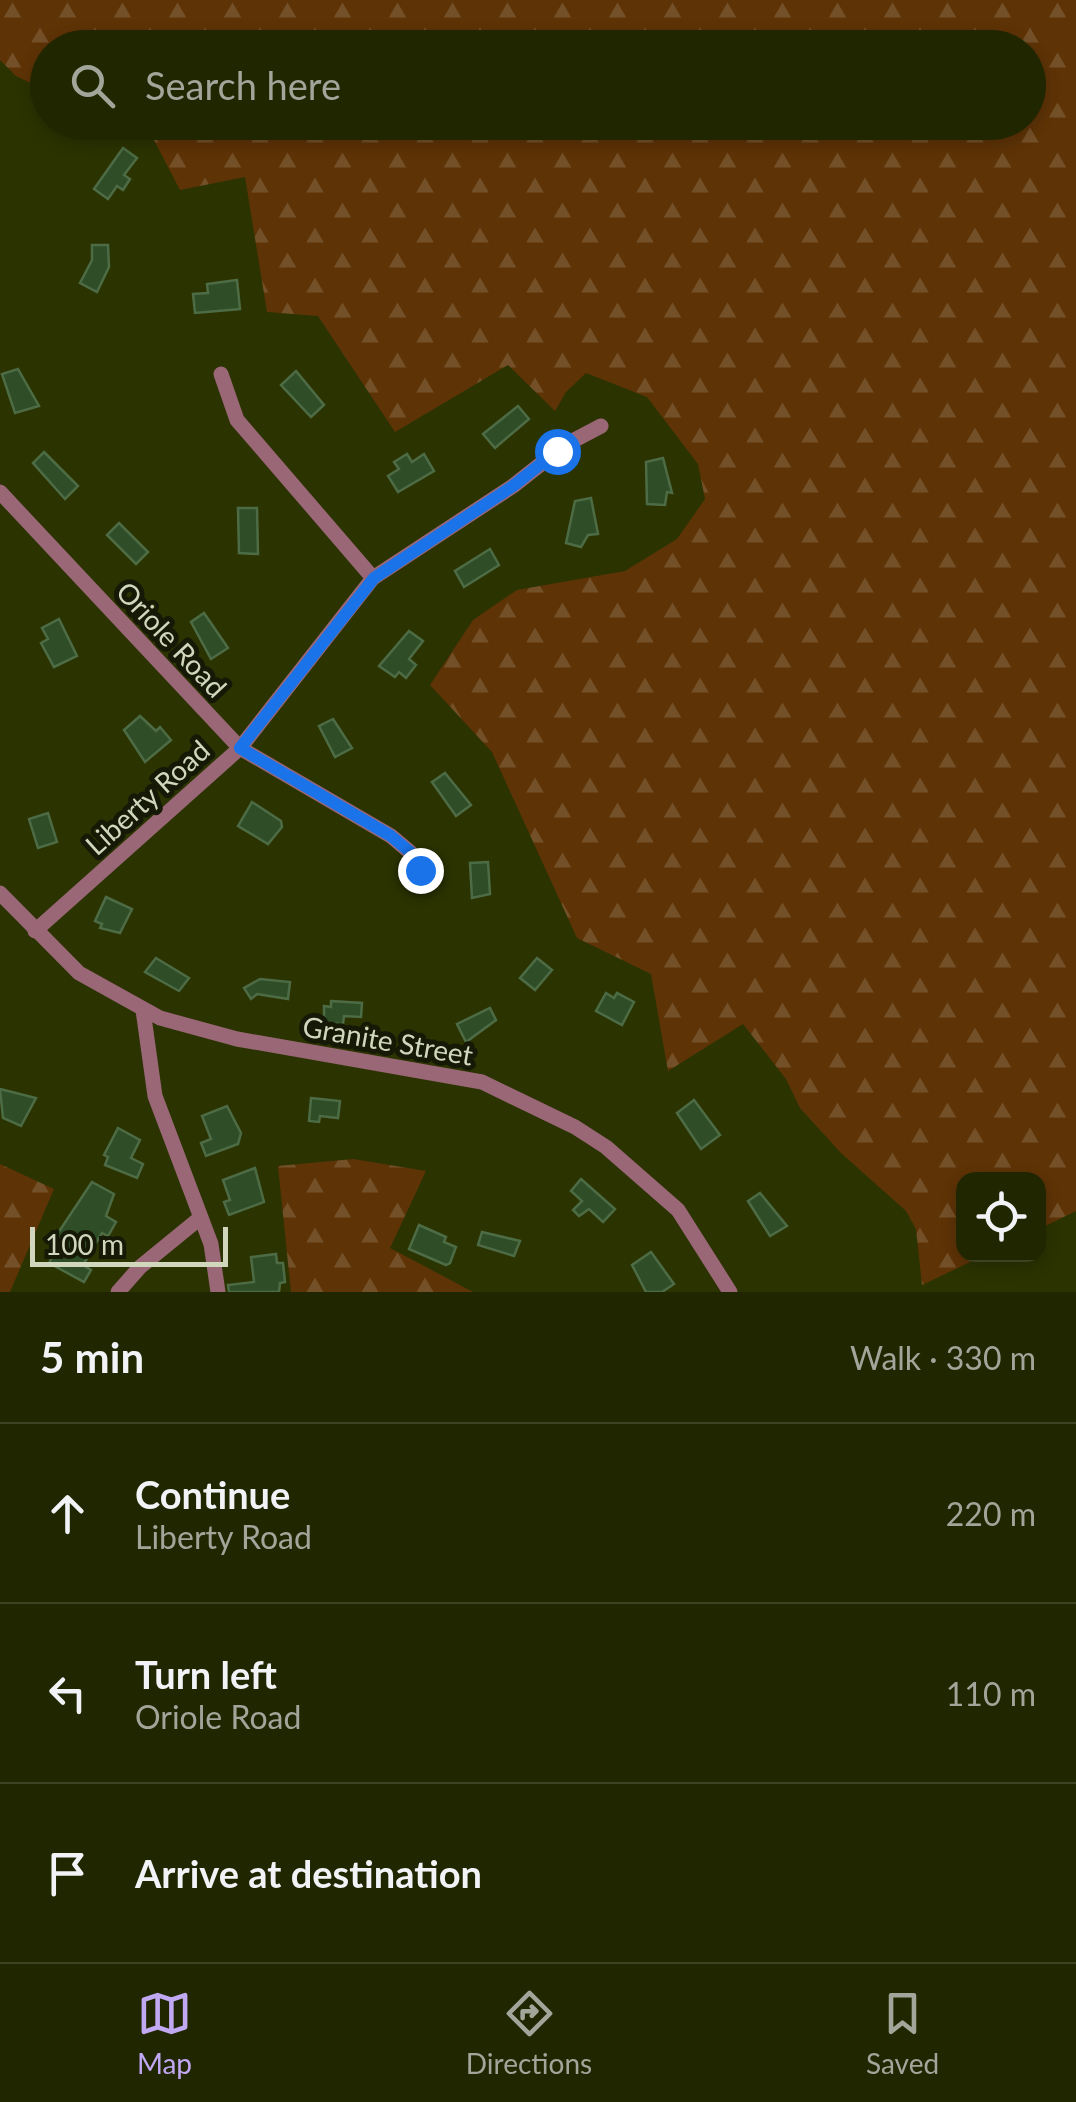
<!DOCTYPE html>
<html lang="en">
<head>
<meta charset="utf-8">
<style>
  :root { --surface:#202600; --page:#2d320f; --text:#f1f3f6; --muted:#a2a599; --line:#3d4322; --accent:#c1a8f3 }
  body { margin:0; font-family:Lato,sans-serif; background:var(--page); color:var(--text) }
  .controls { position:absolute; right:30px; bottom:30px; display:grid; overflow:hidden; border-radius:20px; box-shadow:0 5px 15px #0003 }
  .controls button { width:90px; height:90px; display:grid; place-items:center; padding:0; border:0; border-bottom:2px solid var(--line); background:var(--surface); color:var(--text); font:50px sans-serif }
  .scale { position:absolute; left:30px; bottom:25px; width:198px; box-sizing:border-box; padding-left:10px; border:5px solid #d0d7bd; border-top:0; font-size:28px; line-height:35px; white-space:nowrap; color:#d0d7bd; -webkit-text-stroke:8px #151906; paint-order:stroke }
  .stop { position:absolute; width:30px; height:30px; margin:-22px; border:8px solid #1a73e8; border-radius:50%; background:#fff }
  .stop.end { background:#1a73e8; border-color:#fff; box-shadow:0 2px 10px #0008 }
  .list { margin:0; padding:0; list-style:none }
  h2 { display:flex; justify-content:space-between; align-items:center; height:130px; margin:0; padding:0 40px; font-size:42px }
  h2 small { font-size:32px; font-weight:400; color:var(--muted) }
  .list li { display:grid; grid-template-columns:65px 1fr auto; gap:30px; align-items:center; box-sizing:border-box; height:180px; padding:0 40px; border-top:2px solid var(--line) }
  .list b { display:block; font-size:38px; white-space:nowrap }
  .list p { margin:0; font-size:32px; white-space:nowrap; color:var(--muted) }
  .list em { font-size:32px; font-style:normal; color:var(--muted) }
  .icon { flex:none; width:55px; height:55px; fill:none; stroke:currentColor; stroke-width:2; stroke-linecap:round; stroke-linejoin:round }
  .map { position:relative; flex:none; width:1076px; height:1292px; overflow:hidden }
  .search { position:absolute; background:var(--surface); box-shadow:0 5px 15px #0003; left:30px; right:30px; top:30px; height:110px; display:flex; align-items:center; gap:25px; box-sizing:border-box; padding:0 35px; border-radius:55px; color:var(--muted); font-size:38px }
  .sheet { height:670px; background:var(--surface) }
  nav { display:flex; justify-content:space-around; align-items:center; box-sizing:border-box; height:140px; border-top:2px solid var(--line); background:var(--surface); font-size:28px; color:var(--muted) }
  nav a { display:grid; justify-items:center; gap:5px }
  nav .on { color:var(--accent) }
  .map>svg:first-child { display:block }
  .forest { fill:url(#forest-firs) }
  .building { fill:#2f4d27; stroke:#4d6c45; stroke-width:2.5 }
  .lines { fill:none; stroke-linecap:round; stroke-linejoin:round }
  .minor { stroke:#9a6777; stroke-width:15 }
  .route { stroke:#1a73e8; stroke-width:12 }
  .labels { text-anchor:middle; dominant-baseline:central; stroke-width:10; stroke-linejoin:round; paint-order:stroke }
  .street-label { font-size:28px; fill:#d0d7bd; stroke:#151906 }
</style>
</head>
<body>
<div class="map">
<svg width="1076" height="1292" viewBox="0 0 1076 1292">
  <defs>
    <pattern id="forest-firs" width="22" height="20" patternUnits="userSpaceOnUse" patternTransform="scale(2.5)"><rect width="22" height="20" fill="#5e3306"/><path d="M5 1l3.5 6h-7zM16 11l3.5 6h-7z" fill="#745028"/></pattern>
  </defs>
  <rect width="100%" height="100%" fill="#2b3300"/>
  <!-- forest -->
  <g class="forest">
    <path d="M0 0H1076V1211L1039 1229 1038 1180H964V1254L985 1255 922 1285 916 1229 906 1211 841 1153 800 1108 786 1079 743 1024 668 1071 651 974 577 938 492 752 430 685 473 620 517 590 625 571 677 539 705 499 698 464 647 397 586 373 566 392 555 411 508 365 395 432 318 316 267 312 245 177 180 190 145 123 1028 122V48H48L47 91 16 76 0 60Z"/>
    <path d="M353 1159 426 1171 390 1248 473 1292H291L278 1166Z"/>
    <path d="M0 1164 54 1189 10 1292H0Z"/>
  </g>
  <!-- building -->
  <g class="building">
    <path d="M123 148 137 158 124 175 130 179 123 190 117 186 108 199 94 189Z"/>
    <path d="M92 245H108L109 267 97 292 80 283 92 260Z"/>
    <path d="M237 280 240 309 195 313 193 294 208 293 207 284Z"/>
    <path d="M18 369 39 406 15 413 2 374Z"/>
    <path d="M296 371 324 405 311 417 281 385Z"/>
    <path d="M518 406 529 419 495 448 483 434Z"/>
    <path d="M44 452 78 486 65 499 33 463Z"/>
    <path d="M407 454 412 462 424 454 434 471 398 492 388 476 399 469 394 462Z"/>
    <path d="M663 458 672 493 667 492 665 505 647 504 646 462Z"/>
    <path d="M591 498 598 534 588 535 581 547 566 543 575 501Z"/>
    <path d="M238 508H257L258 554 239 553Z"/>
    <path d="M119 523 148 552 136 564 107 535Z"/>
    <path d="M490 549 499 565 464 587 455 571Z"/>
    <path d="M204 613 228 648 211 659 191 622Z"/>
    <path d="M59 619 77 656 54 667 41 643 48 639 42 628Z"/>
    <path d="M409 631 423 641 409 659 416 665 406 678 399 672 395 677 379 666Z"/>
    <path d="M140 716 156 731 160 727 171 740 145 762 124 730Z"/>
    <path d="M333 719 352 748 335 757 319 726Z"/>
    <path d="M445 773 471 805 456 816 432 782Z"/>
    <path d="M252 802 281 821 282 827 268 844 238 826Z"/>
    <path d="M48 813 57 842 38 848 29 819Z"/>
    <path d="M488 862 490 894 472 898 470 863Z"/>
    <path d="M106 897 132 909 120 933 100 928 102 924 95 921Z"/>
    <path d="M156 958 189 978 179 991 145 972Z"/>
    <path d="M537 958 552 970 535 990 520 978Z"/>
    <path d="M260 979 290 982 288 999 257 994 251 999 244 988Z"/>
    <path d="M606 993 614 998 617 993 634 1002 622 1025 596 1011Z"/>
    <path d="M331 1001 362 1003 361 1017 344 1016 343 1024 324 1023V1006L331 1007Z"/>
    <path d="M490 1008 496 1020 466 1042 457 1024Z"/>
    <path d="M0 1089 36 1098 21 1126 3 1118Z"/>
    <path d="M311 1098 340 1101 338 1118 320 1116 319 1122 309 1121Z"/>
    <path d="M694 1100 720 1135 701 1149 677 1113Z"/>
    <path d="M227 1106 241 1133 238 1144 206 1156 201 1143 211 1139 202 1116Z"/>
    <path d="M118 1128 140 1140 131 1158 143 1164 137 1178 105 1165 108 1157 104 1155Z"/>
    <path d="M255 1168 264 1202 229 1215 224 1202 230 1200 223 1180Z"/>
    <path d="M581 1179 615 1209 603 1222 589 1209 579 1216 573 1210 582 1201 571 1191Z"/>
    <path d="M92 1182 114 1194 106 1216 116 1222 108 1236 102 1233 83 1265 91 1270 84 1282 49 1263 62 1239 56 1236Z"/>
    <path d="M760 1193 787 1226 770 1236 748 1201Z"/>
    <path d="M419 1225 446 1237 444 1242 456 1247 450 1263 446 1265 409 1249Z"/>
    <path d="M482 1232 520 1241 514 1256 478 1245Z"/>
    <path d="M651 1252 674 1284 662 1292H646L632 1265Z"/>
    <path d="M276 1254 277 1263H283L285 1282 280 1283 279 1292H229L228 1285 254 1282 251 1257Z"/>
  </g>
  <g class="lines">
    <!-- minor -->
    <g class="minor">
      <path d="M221 374 237 420 373 578"/>
      <path d="M0 492 240 748 391 836 410 852 420 870"/>
      <path d="M0 893 79 973 160 1018 237 1039 482 1082 575 1127 606 1147 678 1210 730 1292"/>
      <path d="M35 931 240 748 373 578 513 486 565 445 601 426"/>
      <path d="M143 1010 155 1096 211 1244 218 1292"/>
      <path d="M118 1292 140 1267 200 1218"/>
    </g>
  </g>
  <g class="lines">
    <!-- route -->
    <path class="route" d="M420 870 410 852 391 836 240 748 374 578 513 486 557 451"/>
  </g>
  <g class="labels">
    <!-- street labels -->
    <g class="street-label">
      <text transform="translate(172 639) rotate(47)">Oriole Road</text>
      <text transform="translate(147 797) rotate(-42)">Liberty Road</text>
      <text transform="translate(388 1040) rotate(10)">Granite Street</text>
    </g>
  </g>
</svg>
<div class="controls">
<button><svg class="icon" aria-label="locate" viewBox="0 0 24 24"><circle cx="12" cy="12" r="6"/><path d="M12 2v4M12 18v4M2 12h4M18 12h4"/></svg></button>
</div>
<div class="scale">100 m</div>
<div class="stop" style="left:557px;top:451px"></div>
<div class="stop end" style="left:420px;top:870px"></div>
<div class="search"><svg class="icon" aria-label="search" viewBox="0 0 24 24"><circle cx="10" cy="10" r="6"/><path d="M15 15l6 6"/></svg>Search here</div>
</div>
<section class="sheet">
<h2>5 min<small>Walk · 330 m</small></h2>
<ul class="list">
<li><svg class="icon" aria-label="ahead" viewBox="0 0 24 24"><path d="M12 20V5M6 11l6-6 6 6"/></svg><div><b>Continue</b><p>Liberty Road</p></div><em>220 m</em></li>
<li><svg class="icon" aria-label="left" viewBox="0 0 24 24"><path d="M17 20v-9H6M10 6l-5 5 5 5"/></svg><div><b>Turn left</b><p>Oriole Road</p></div><em>110 m</em></li>
<li><svg class="icon" aria-label="arrive" viewBox="0 0 24 24"><path d="M6 21V4h12l-3 4 3 4H6"/></svg><div><b>Arrive at destination</b></div></li>
</ul>
</section>
<nav>
<a class="on"><svg class="icon" aria-label="map" viewBox="0 0 24 24"><path d="M3 6l6-2 6 2 6-2v14l-6 2-6-2-6 2zM9 4v14M15 6v14"/></svg>Map</a>
<a><svg class="icon" aria-label="directions" viewBox="0 0 24 24"><path d="M12 3l9 9-9 9-9-9zM9 14v-3h6M13 9l2 2-2 2"/></svg>Directions</a>
<a><svg class="icon" aria-label="saved" viewBox="0 0 24 24"><path d="M7 4h10v16l-5-4-5 4z"/></svg>Saved</a>
</nav>
</body>
</html>
